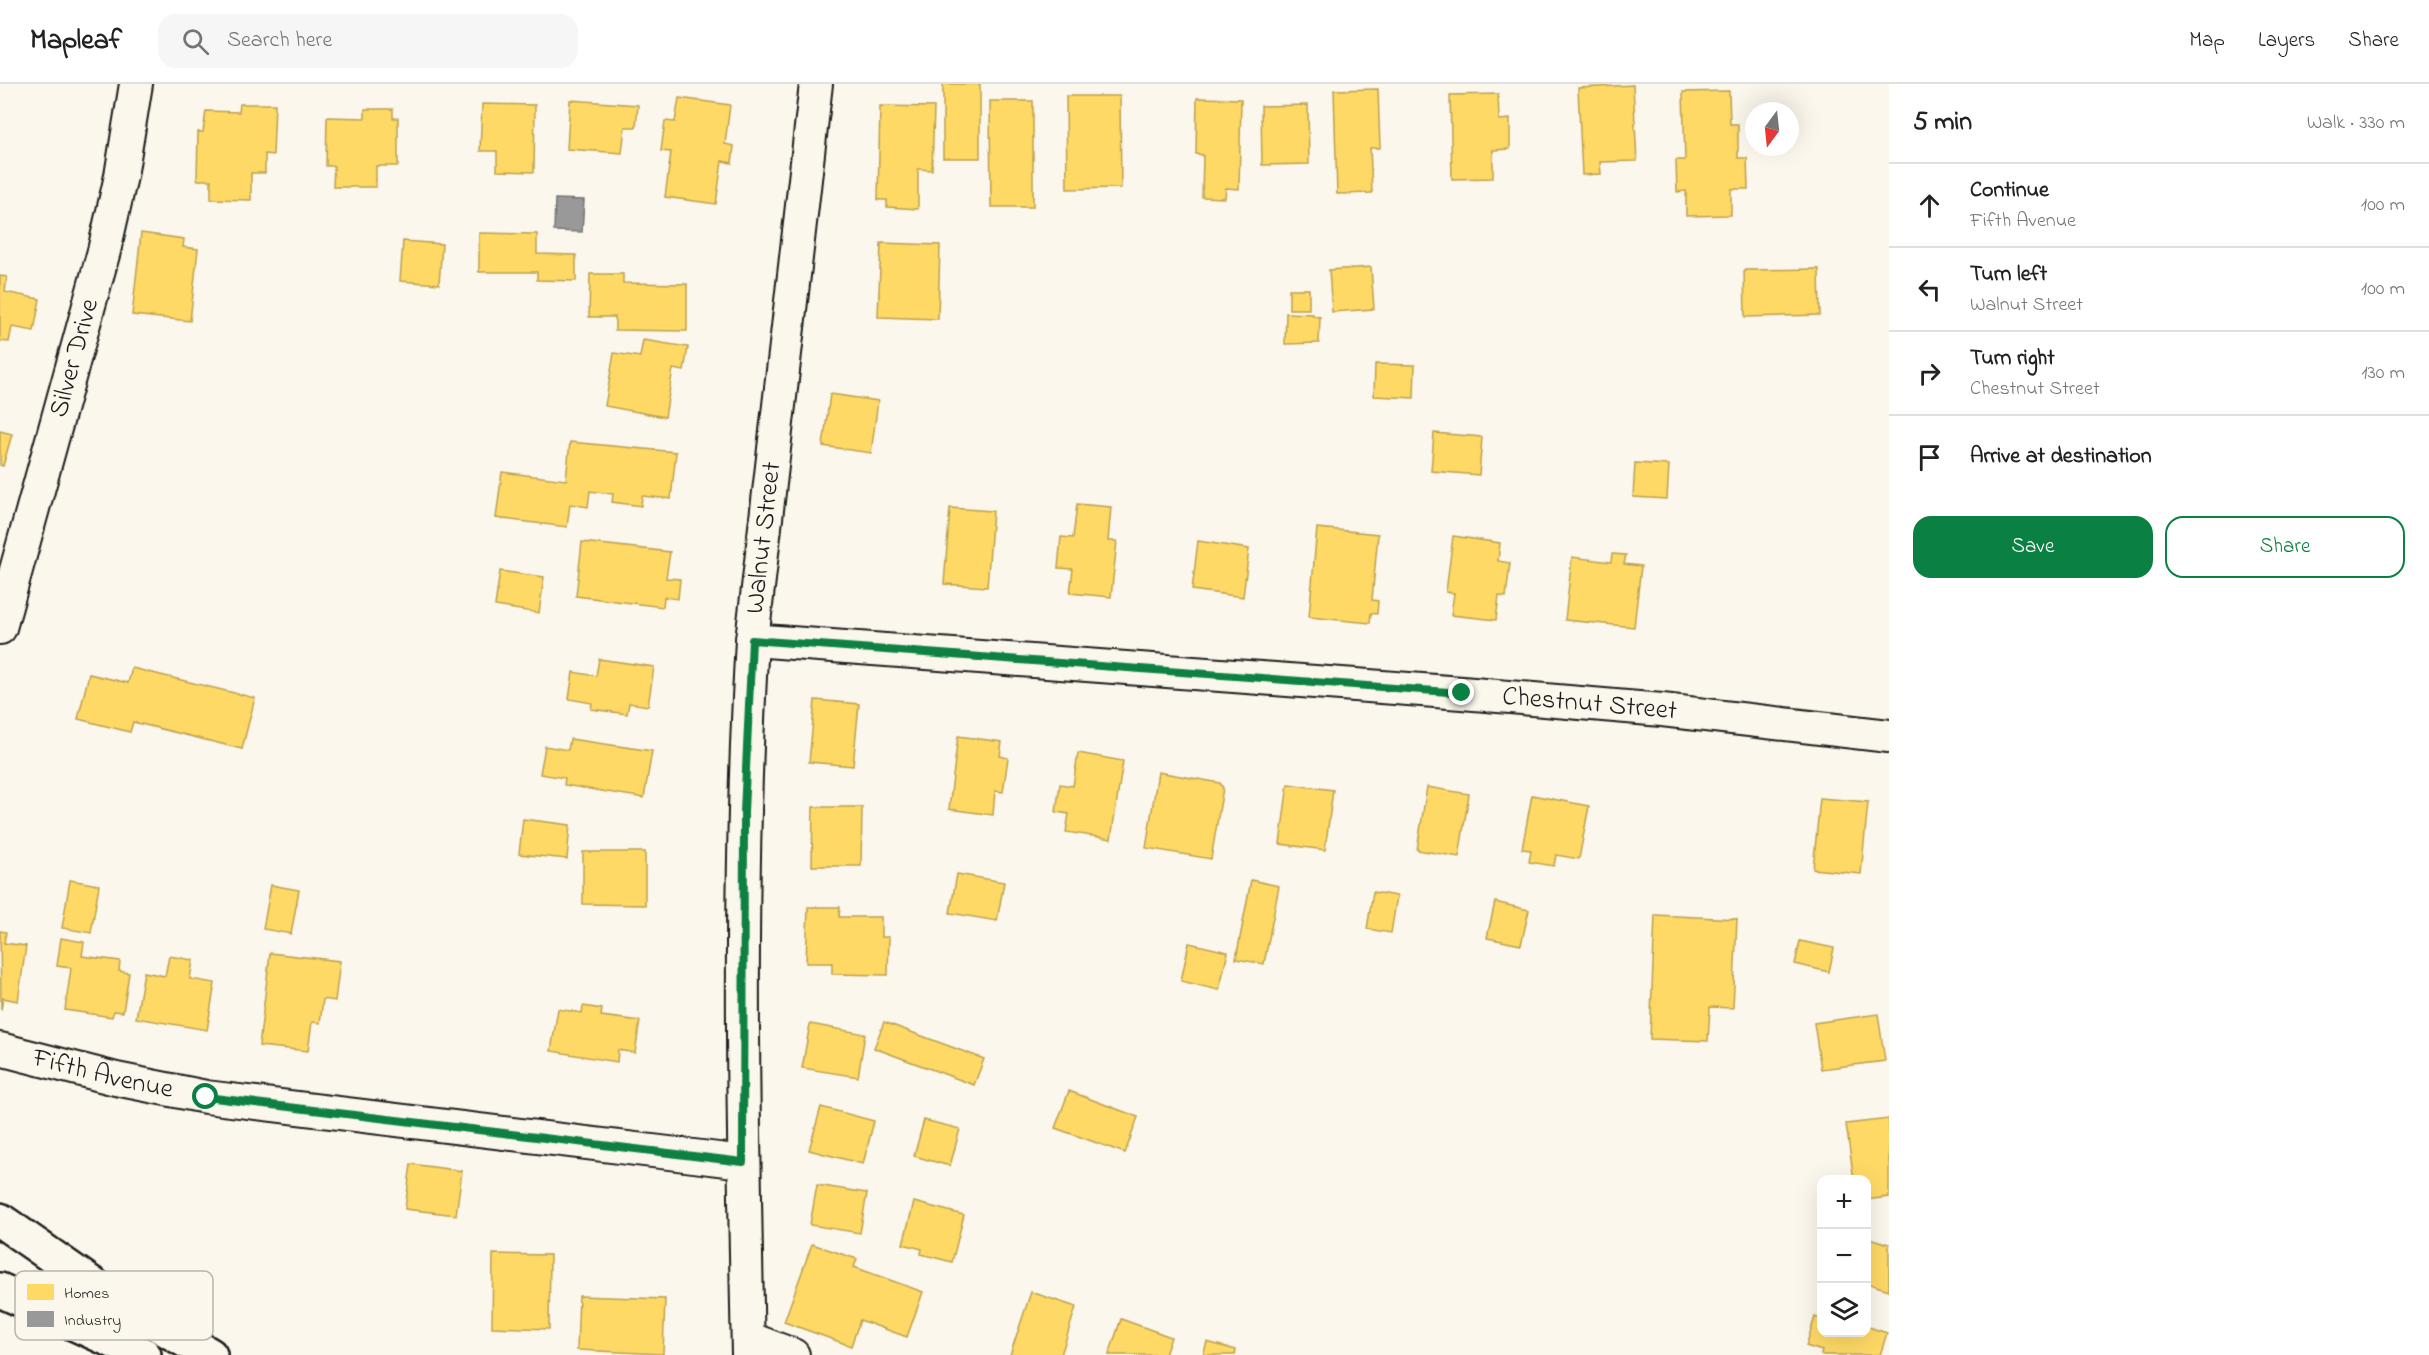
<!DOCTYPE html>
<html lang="en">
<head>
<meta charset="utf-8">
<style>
  :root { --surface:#fff; --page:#f6f6f6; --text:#222; --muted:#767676; --line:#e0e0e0; --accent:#0b8043 }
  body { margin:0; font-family:"Indie Flower",sans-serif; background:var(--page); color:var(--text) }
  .controls { position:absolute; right:18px; bottom:18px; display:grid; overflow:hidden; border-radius:12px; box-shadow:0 6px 24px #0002 }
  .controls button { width:54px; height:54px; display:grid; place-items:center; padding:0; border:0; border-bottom:2px solid var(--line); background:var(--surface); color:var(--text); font:30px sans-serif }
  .compass { position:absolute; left:1745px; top:18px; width:54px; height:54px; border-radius:50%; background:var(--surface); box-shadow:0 6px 24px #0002; rotate:195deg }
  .stop { position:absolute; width:18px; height:18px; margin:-14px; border:4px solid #0b8043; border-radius:50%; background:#fff }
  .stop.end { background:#0b8043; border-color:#fff; box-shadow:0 2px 6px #0008 }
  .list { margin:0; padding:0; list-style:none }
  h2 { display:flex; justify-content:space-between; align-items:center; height:78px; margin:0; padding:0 24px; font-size:26px }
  h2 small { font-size:20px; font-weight:400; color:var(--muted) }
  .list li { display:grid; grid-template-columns:39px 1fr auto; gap:18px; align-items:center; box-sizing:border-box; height:84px; padding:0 24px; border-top:2px solid var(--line) }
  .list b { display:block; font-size:22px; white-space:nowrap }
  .list p { margin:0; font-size:20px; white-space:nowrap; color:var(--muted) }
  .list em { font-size:20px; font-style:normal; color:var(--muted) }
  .actions { display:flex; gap:12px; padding:18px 24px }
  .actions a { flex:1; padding:14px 0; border:2px solid var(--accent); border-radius:18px; text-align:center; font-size:21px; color:var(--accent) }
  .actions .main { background:var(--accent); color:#fff }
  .icon { flex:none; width:33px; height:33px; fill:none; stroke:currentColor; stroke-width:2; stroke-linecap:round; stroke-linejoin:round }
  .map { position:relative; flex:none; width:1889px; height:1271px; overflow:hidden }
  header { display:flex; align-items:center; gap:36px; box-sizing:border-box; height:84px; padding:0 30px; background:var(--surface); border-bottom:2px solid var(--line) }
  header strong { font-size:28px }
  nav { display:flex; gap:33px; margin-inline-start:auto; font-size:21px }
  .search { width:420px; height:54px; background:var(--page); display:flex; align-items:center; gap:15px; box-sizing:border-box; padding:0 21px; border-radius:18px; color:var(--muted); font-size:22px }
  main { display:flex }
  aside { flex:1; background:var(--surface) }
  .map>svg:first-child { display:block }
  .homes { fill:#ffd966; stroke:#bba050; stroke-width:1.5 }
  .industry { fill:#999; stroke:#747474; stroke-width:1.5 }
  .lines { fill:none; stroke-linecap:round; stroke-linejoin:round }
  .street-casing { stroke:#1c1c1c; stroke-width:36 }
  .highway-casing { stroke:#1c1c1c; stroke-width:38 }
  .street { stroke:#fbf7ec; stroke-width:32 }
  .highway { stroke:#fbf7ec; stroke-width:33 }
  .route { stroke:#0b8043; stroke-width:8 }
  .labels { text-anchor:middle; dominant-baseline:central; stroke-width:6; stroke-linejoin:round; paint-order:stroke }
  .street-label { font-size:27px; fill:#1c1c1c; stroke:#fbf7ec }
  .key { fill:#fbf7ec; stroke:#b8b5ae; stroke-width:1.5 }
  .key-label { font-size:16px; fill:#1c1c1c }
</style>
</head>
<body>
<header>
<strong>Mapleaf</strong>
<div class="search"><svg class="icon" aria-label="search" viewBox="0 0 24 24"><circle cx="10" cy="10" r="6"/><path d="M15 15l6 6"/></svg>Search here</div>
<nav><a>Map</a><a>Layers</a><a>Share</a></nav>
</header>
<main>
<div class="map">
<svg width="1889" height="1271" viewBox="0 0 1889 1271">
  <rect width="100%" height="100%" fill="#fbf7ec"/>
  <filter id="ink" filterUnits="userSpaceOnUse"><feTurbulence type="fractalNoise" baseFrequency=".0167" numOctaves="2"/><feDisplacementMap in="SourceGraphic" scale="12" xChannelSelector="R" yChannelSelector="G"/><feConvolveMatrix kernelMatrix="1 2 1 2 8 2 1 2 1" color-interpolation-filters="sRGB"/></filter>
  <g filter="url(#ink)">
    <!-- homes -->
    <g class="homes">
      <rect x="943" y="0" width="37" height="74"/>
      <path d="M1633 1 1637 77 1600 78 1601 90 1582 91 1578 4Z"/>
      <path d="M1378 5 1380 64H1370L1372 109 1337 110 1334 6Z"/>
      <path d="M1729 7 1730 40H1738V74H1747L1748 105H1731V131L1686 132V107L1677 108 1676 76H1685L1683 8Z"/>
      <path d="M1498 10 1499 36 1510 35V65L1493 66V94L1452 95 1450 11Z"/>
      <path d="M1066 12H1120L1121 104 1067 105Z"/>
      <path d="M679 14 730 21 725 60 734 62 732 79 722 77 716 120 665 113 671 68 661 67 665 37 675 38Z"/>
      <path d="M1197 14 1241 15 1239 105 1226 104 1225 114 1202 113 1203 71 1196 70Z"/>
      <path d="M570 16 638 21 636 43H625L622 69 567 65Z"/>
      <path d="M990 17H1033V123H991Z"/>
      <path d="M240 20H275L273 71 265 70V89H251V116L211 115V96H197L198 48H203L206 27 239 28Z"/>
      <path d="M482 20 535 21 534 88 497 87V67H480Z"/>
      <path d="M1308 21 1309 80 1262 81 1261 22Z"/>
      <path d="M880 22 934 23 932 86 918 85V125L887 123V116H878Z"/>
      <path d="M365 25H393V34H398V82H376V103H333L334 82H326L327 33 365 34Z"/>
      <path d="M141 149 184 155 183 163 198 165 190 237 132 231Z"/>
      <path d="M479 149 537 150V170L576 171V197L537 196V188H479Z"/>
      <path d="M403 157 442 160 439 200 400 197Z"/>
      <path d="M881 159 940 161 938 235 878 233Z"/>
      <path d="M1371 183 1374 225 1332 228 1329 186Z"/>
      <path d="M1819 185 1820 231 1745 233 1744 186Z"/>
      <path d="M590 190H623V199L687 200V247L615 246V233H589Z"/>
      <path d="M0 192 7 193 5 208 40 215 34 247 12 243 9 258 0 257Z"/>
      <rect x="1289" y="205" width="20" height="20"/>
      <path d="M1286 229 1313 230V232L1320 233 1319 259 1285 260Z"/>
      <path d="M643 256 688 263 684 287 673 285 665 333 605 322 614 269 640 273Z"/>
      <path d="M1375 280 1415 281 1414 314 1374 312Z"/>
      <path d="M830 310 878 317 871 369 823 362Z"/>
      <path d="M0 347 12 350 3 382 0 381Z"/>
      <path d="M1434 349 1482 353 1479 391 1431 387Z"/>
      <path d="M570 358 676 368 671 415 642 412 641 422 612 418 613 410 590 407 588 423 570 420 567 443 496 434 502 388 566 396Z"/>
      <path d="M1635 379 1669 381 1667 415 1633 413Z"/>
      <path d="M1077 420 1111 423 1108 457H1117L1111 513 1070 509 1073 485 1058 484 1061 453 1073 454Z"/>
      <path d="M950 424 993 427 987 503 944 500Z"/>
      <path d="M1317 444 1378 450 1372 516 1378 517 1377 530 1371 529 1370 539 1309 533Z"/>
      <path d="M1453 452 1500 459 1498 477 1510 479 1506 513 1499 512 1496 536 1451 531 1454 509 1446 508Z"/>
      <path d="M1198 457 1249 465 1243 513 1192 506Z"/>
      <path d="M582 458 670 468 666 494 680 495 678 515 664 513 663 523 576 512Z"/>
      <path d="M1612 470 1626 471 1624 480 1641 482 1634 543 1565 536 1572 473 1611 478Z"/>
      <path d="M500 487 544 493 539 529 495 522Z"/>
      <path d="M599 575 654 583 648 622 629 619 627 630 591 625 592 619 569 615 573 588 596 592Z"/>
      <path d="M132 584 255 614 242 665 133 638 130 648 78 635 89 590 128 599Z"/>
      <path d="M815 616 859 620 853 682 809 678Z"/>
      <path d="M958 652 1002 658 1000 672 1008 674 1003 708 995 707 993 731 949 725Z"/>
      <path d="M570 655 652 667 644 714 564 701 565 694 540 690 545 662 568 666Z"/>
      <path d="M1078 669 1123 677 1111 755 1066 748 1069 730 1056 728 1060 700 1073 702Z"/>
      <path d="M1158 688 1220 699 1223 704 1211 775 1146 764Z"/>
      <path d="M1288 700 1333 706 1325 766 1280 760Z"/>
      <path d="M1427 703 1469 710 1459 773 1417 766Z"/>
      <path d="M1532 711 1589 722 1579 775 1556 771 1554 782 1529 778 1531 766 1522 765Z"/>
      <path d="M1820 714 1868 718 1861 790 1813 785Z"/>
      <path d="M813 723H862L861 782H812Z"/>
      <path d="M523 735 570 741 567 775 519 770Z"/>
      <path d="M583 768H645V821L583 820Z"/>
      <path d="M957 790 1004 798 997 837 950 829Z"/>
      <path d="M70 796 99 801 91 849 62 844Z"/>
      <path d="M1251 796 1279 802 1264 880 1236 875Z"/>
      <path d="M271 801 299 806 291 850 263 845Z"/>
      <path d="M1373 808 1397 812 1391 849 1367 845Z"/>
      <path d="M1495 818 1529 826 1521 861 1487 854Z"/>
      <path d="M808 823H840L839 833H881V853H889L888 891 832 890V879H806Z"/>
      <path d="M1655 831 1737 835 1733 924 1710 923 1708 957 1650 955Z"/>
      <path d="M0 847 6 848 4 859 26 862 18 917 3 914 1 926Z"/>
      <path d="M61 854 84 858 82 872 120 877 119 887 129 889 123 928 114 927 112 933 65 926 71 884 57 882Z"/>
      <path d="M1800 857 1834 864 1829 888 1795 880Z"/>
      <path d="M1189 859 1228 868 1219 906 1181 897Z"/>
      <path d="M270 869 340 877 335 917 323 915 320 939 312 938 308 967 259 962Z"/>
      <path d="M169 872 193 876 190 895 215 899 207 946 136 934 144 888 165 892Z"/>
      <path d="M583 922 602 925 601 932 640 937 635 969 618 966 617 978 551 967 558 925 582 929Z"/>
      <path d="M1878 930 1885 977 1821 985 1814 939Z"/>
      <path d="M884 938 984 975 974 1001 874 964Z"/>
      <path d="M810 940 865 950 858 993 802 984Z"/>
      <path d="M1069 1007 1138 1033 1125 1069 1055 1044Z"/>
      <path d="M821 1023 874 1037 863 1080 809 1066Z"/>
      <path d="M1889 1035V1113L1866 1116V1096H1854L1846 1040Z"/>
      <path d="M924 1036 960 1045 950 1082 914 1072Z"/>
      <path d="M411 1080 462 1087 456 1131 405 1125Z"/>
      <path d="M817 1101 867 1109 860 1149 810 1141Z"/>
      <path d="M914 1118 964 1131 952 1178 921 1170 922 1165 903 1160Z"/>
      <path d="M1866 1153 1889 1160V1206L1866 1199Z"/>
      <path d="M812 1160 857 1175 854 1183 923 1208 907 1253 860 1236 851 1262 784 1238Z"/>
      <path d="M493 1170 550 1171 549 1245 492 1243Z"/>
      <path d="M1031 1208 1076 1223 1061 1271H1010Z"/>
      <path d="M579 1212 665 1215 663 1270 577 1266Z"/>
      <path d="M1815 1233 1822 1236V1248H1866V1242L1887 1249 1880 1271H1821L1822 1267 1806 1262Z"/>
      <path d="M1121 1235 1171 1253 1165 1271H1109Z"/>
      <path d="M1207 1258 1236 1266 1235 1271H1203Z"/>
    </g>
    <!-- industry -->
    <path class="industry" d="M555 115 584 116 582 148 554 147Z"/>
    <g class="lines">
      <!-- street casing -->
      <g class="street-casing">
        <g id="street">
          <path id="s1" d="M0 544 104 167 121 92 136 0"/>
          <path id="s2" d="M752 556 1462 609 1662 626 1889 652"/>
          <path id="s3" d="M0 965 116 995 206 1013 743 1078"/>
          <path d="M748 1254 793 1271"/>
          <path id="s4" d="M748 1271C743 1033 738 794 752 556L816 0"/>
        </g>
      </g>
      <!-- highway casing -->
      <g class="highway-casing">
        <g id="highway">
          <path d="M0 1136 109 1212 210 1271"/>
          <path d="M0 1206 144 1271"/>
        </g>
      </g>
      <!-- street -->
      <use href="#street" class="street"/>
      <!-- highway -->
      <use href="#highway" class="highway"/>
    </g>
  </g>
  <g class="lines" filter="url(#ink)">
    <!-- route -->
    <path class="route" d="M206 1013 743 1078 744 728 752 556 1462 609"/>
  </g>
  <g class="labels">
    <!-- street labels -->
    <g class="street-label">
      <text stroke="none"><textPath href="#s1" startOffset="280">Silver Drive</textPath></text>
      <text stroke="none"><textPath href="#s4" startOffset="818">Walnut Street</textPath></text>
      <text stroke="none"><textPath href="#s2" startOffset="840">Chestnut Street</textPath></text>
      <text stroke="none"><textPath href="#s3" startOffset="106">Fifth Avenue</textPath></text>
    </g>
  </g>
  <!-- legend -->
  <rect x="15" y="1187" width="198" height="69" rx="9" class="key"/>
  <rect x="27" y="1200" width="27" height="16" fill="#ffd966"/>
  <rect x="27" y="1227" width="27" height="16" fill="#999"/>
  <g class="key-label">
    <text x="64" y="1214">Homes</text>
    <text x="64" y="1241">Industry</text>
  </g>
</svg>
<div class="controls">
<button>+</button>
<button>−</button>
<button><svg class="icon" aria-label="layers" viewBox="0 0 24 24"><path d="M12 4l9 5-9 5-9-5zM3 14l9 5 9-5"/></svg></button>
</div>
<svg class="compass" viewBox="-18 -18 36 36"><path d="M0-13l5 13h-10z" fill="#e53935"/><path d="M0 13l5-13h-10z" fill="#767676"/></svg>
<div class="stop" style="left:206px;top:1013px"></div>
<div class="stop end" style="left:1462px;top:609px"></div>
</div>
<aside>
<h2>5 min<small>Walk · 330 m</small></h2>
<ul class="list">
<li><svg class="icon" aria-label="ahead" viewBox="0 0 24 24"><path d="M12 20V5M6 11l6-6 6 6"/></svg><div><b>Continue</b><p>Fifth Avenue</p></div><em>100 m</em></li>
<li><svg class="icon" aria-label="left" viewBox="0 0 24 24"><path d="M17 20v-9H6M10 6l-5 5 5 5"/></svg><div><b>Turn left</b><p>Walnut Street</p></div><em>100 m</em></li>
<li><svg class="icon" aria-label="right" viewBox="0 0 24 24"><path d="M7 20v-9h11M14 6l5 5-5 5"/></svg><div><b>Turn right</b><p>Chestnut Street</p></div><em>130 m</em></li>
<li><svg class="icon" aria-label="arrive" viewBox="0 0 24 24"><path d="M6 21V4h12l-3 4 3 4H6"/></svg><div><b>Arrive at destination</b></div></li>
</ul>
<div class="actions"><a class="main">Save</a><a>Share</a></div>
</aside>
</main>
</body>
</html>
